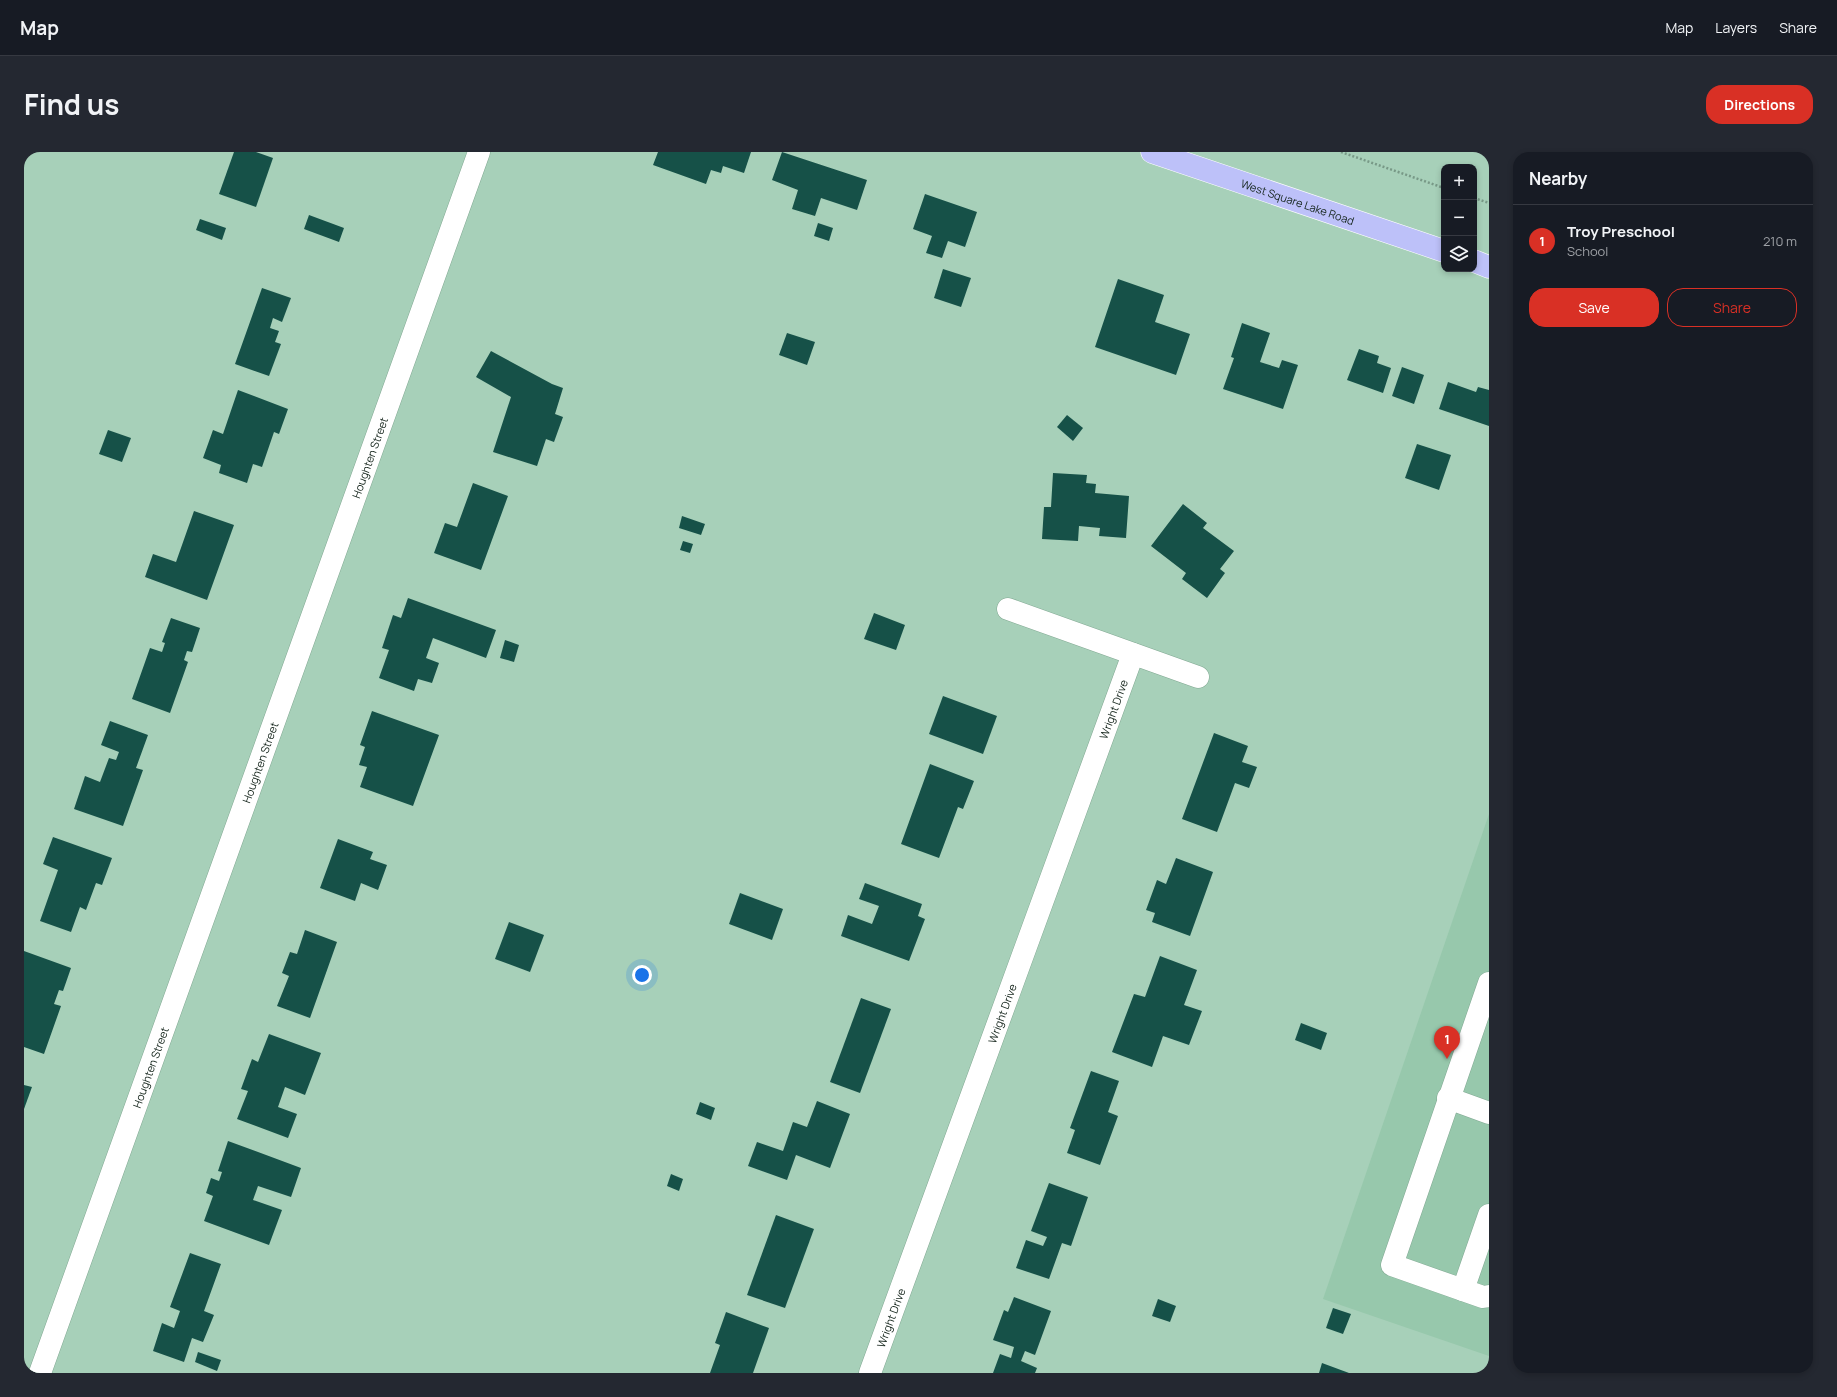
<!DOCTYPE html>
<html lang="en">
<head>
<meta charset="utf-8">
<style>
  :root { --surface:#171b24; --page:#242831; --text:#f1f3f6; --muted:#9ea1a6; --line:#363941; --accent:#d93025 }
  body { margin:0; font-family:Manrope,sans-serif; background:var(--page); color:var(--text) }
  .controls { position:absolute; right:12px; top:12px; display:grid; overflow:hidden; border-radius:8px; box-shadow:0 2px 6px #0003 }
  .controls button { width:36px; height:36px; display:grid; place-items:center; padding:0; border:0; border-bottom:1px solid var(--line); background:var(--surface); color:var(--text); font:20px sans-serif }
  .you { position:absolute; left:618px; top:823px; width:14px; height:14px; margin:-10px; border:3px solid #fff; border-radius:50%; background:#1a73e8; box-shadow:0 0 0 6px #1a73e833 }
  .badge { display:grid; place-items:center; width:26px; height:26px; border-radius:50%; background:var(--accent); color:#fff; font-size:13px; font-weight:700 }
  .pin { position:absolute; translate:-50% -33px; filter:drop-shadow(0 1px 2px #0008) }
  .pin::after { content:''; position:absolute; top:21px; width:14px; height:12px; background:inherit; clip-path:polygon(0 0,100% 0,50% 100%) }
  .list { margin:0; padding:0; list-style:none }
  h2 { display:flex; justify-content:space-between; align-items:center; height:52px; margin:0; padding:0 16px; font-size:17px }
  h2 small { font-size:13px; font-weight:400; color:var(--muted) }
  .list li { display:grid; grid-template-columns:26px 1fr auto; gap:12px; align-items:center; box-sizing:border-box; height:72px; padding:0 16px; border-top:1px solid var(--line) }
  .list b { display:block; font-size:15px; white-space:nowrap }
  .list p { margin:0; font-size:13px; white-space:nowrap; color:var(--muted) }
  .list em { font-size:13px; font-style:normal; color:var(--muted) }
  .actions { display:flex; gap:8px; padding:12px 16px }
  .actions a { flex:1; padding:9px 0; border:1px solid var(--accent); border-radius:16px; text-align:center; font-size:14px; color:var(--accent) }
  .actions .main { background:var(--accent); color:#fff }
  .icon { flex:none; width:22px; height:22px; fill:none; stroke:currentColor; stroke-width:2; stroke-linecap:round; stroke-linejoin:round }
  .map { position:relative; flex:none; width:1465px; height:1221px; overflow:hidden; border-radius:16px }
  header { display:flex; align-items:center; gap:24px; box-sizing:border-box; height:56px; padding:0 20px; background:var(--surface); border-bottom:1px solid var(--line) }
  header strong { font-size:19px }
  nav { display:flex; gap:22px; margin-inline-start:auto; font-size:14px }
  .intro { display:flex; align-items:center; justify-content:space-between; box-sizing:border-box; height:96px; padding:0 24px }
  h1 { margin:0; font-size:28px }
  .button { padding:10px 18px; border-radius:16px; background:var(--accent); color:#fff; font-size:14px; font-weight:700 }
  main { display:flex; gap:24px; padding:0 24px }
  aside { flex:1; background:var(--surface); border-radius:16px; box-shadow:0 2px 6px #0003 }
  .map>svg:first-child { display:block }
  .built { fill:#97c8ac }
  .building { fill:#165148 }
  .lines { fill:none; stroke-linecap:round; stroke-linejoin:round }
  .minor-casing { stroke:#81a892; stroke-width:23 }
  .major-casing { stroke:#fff; stroke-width:23 }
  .path { stroke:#789987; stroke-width:2.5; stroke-dasharray:2 2; stroke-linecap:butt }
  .minor { stroke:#fff; stroke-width:22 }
  .major { stroke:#bdc1f9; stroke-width:22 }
  .labels { text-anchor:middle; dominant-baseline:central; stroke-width:4; stroke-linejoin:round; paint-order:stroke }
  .street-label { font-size:11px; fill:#15251c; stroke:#a7d0b9 }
</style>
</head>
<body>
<header>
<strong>Map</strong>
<nav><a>Map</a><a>Layers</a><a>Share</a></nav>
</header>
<div class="intro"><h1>Find us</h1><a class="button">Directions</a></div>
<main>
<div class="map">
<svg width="1465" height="1221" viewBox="0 0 1465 1221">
  <rect width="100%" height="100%" fill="#a7d0b9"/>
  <!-- built -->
  <path class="built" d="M1465 662V1204L1299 1147Z"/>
  <!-- building -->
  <g class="building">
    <path d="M210 0H232L249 6 232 55 195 42Z"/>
    <path d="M634 0H727L720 21 699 14 697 21 687 18 682 32 629 13Z"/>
    <path d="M758 0 843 28 833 58 797 46 791 64 768 57 774 38 748 28Z"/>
    <path d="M901 42 953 60 941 95 924 89 918 106 902 101 908 84 889 77Z"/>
    <path d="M285 63 320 76 315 90 280 77Z"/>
    <path d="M176 67 202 76 198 88 172 78Z"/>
    <path d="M794 71 809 76 805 89 790 84Z"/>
    <path d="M919 117 947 126 937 155 910 146Z"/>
    <path d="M1094 127 1140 143 1131 170 1166 182 1152 223 1071 195Z"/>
    <path d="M238 136 267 146 258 170 249 166 246 176 255 179 251 190 257 192 245 224 211 212Z"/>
    <path d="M1218 171 1246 181 1236 210 1255 216 1258 208 1274 213 1259 257 1199 237 1210 206 1207 205Z"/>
    <path d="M763 181 791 190 783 213 755 203Z"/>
    <path d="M1335 197 1355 204 1353 211 1367 216 1359 241 1323 228Z"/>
    <path d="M467 199 528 232 539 236 531 262 539 265 530 290 522 287 513 314 469 300 487 245 452 225Z"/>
    <path d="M1378 215 1400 223 1390 252 1368 244Z"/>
    <path d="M1424 230 1452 240 1454 235 1465 238V274L1415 257Z"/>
    <path d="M214 238 264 257 255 282 250 280 238 315 229 312 223 331 195 321 197 313 179 306 189 278 199 282Z"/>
    <path d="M1043 263 1059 276 1049 289 1033 275Z"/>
    <path d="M84 278 107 286 98 310 75 302Z"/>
    <path d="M1393 292 1427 303 1415 338 1381 326Z"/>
    <path d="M1029 321 1063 323 1062 331 1072 332 1071 341 1105 344 1102 386 1075 384 1076 376 1055 374 1054 389 1018 387 1020 355H1027Z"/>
    <path d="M449 331 484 344 457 418 410 401 421 371 433 375Z"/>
    <path d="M1159 352 1183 371 1179 376 1210 399 1196 417 1201 421 1183 446 1158 427 1162 421 1127 394Z"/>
    <path d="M170 359 210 373 183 448 121 425 129 402 152 410Z"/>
    <path d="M658 364 681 372 677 383 655 376Z"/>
    <path d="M659 389 669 392 666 401 656 398Z"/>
    <path d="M384 446 472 478 462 506 409 486 402 506 415 511 408 531 394 527 390 539 355 526 365 498 358 496 369 463 377 466Z"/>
    <path d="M850 461 881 473 872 498 840 487Z"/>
    <path d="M147 466 176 476 168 500 163 499 160 508 164 510 146 561 108 547 126 496 138 500 141 491 138 490Z"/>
    <path d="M481 488 495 493 490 510 476 506Z"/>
    <path d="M919 544 973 564 959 602 905 582Z"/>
    <path d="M348 559 415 583 389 654 336 635 343 615 335 613 341 595 336 593Z"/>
    <path d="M86 569 124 583 112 616 119 618 99 674 50 657 61 624 76 630 85 606 92 608 95 600 77 593Z"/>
    <path d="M1190 581 1224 594 1218 610 1233 615 1225 636 1211 631 1193 680 1158 667Z"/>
    <path d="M906 612 950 629 939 657 934 655 915 706 877 692Z"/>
    <path d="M29 685 88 706 78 733 72 731 62 758 56 755 47 780 16 769 34 718 19 712Z"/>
    <path d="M314 687 349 700 346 707 363 713 354 738 337 731 331 749 296 736Z"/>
    <path d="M1152 706 1189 720 1166 784 1128 770 1131 761 1122 758 1133 728 1142 732Z"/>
    <path d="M841 731 898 752 894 764 901 767 885 809 817 784 824 763 848 772 855 754 835 747Z"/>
    <path d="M716 741 759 757 748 788 705 772Z"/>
    <path d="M485 770 520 783 506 820 471 807Z"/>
    <path d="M281 778 313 790 286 866 253 854 265 824 258 821 266 800 273 802Z"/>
    <path d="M0 799 47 816 39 839 35 838 30 852 37 854 20 902 0 895Z"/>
    <path d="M1136 804 1173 818 1160 853 1178 859 1165 893 1139 884 1128 915 1088 900 1110 842 1121 845Z"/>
    <path d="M837 846 867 857 836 941 806 930Z"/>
    <path d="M1277 871 1303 881 1297 898 1271 888Z"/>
    <path d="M245 882 297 901 281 943 261 935 254 955 273 962 264 986 213 967 224 939 217 937 228 907 234 910Z"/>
    <path d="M1067 919 1095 929 1084 960 1094 964 1076 1013 1043 1001 1051 978 1046 976Z"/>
    <path d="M0 933 8 935 0 957Z"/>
    <path d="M793 949 826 962 806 1016 772 1003 763 1028 724 1014 733 990 759 999 769 970 783 975Z"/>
    <path d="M676 950 691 956 687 968 672 962Z"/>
    <path d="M204 989 277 1016 267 1045 234 1034 229 1048 258 1058 245 1093 180 1069 189 1044 182 1041 187 1026 195 1029 198 1020 194 1019Z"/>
    <path d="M647 1022 659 1027 655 1039 643 1034Z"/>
    <path d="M1025 1031 1064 1045 1047 1094 1038 1091 1025 1127 992 1116 1002 1088 1019 1094 1023 1085 1007 1079Z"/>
    <path d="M752 1063 790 1077 761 1156 723 1143Z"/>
    <path d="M166 1101 197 1112 180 1159 190 1163 179 1190 168 1186 160 1210 129 1199 138 1171 150 1176 156 1159 146 1155Z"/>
    <path d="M990 1145 1027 1159 1011 1203 1001 1199 997 1209 1013 1216 1011 1221H969L976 1202 987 1206 990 1195 969 1188 980 1158 984 1160Z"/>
    <path d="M1134 1147 1152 1154 1146 1170 1128 1164Z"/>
    <path d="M1309 1156 1327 1162 1319 1182 1302 1176Z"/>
    <path d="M702 1160 745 1176 729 1221H686L696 1193 691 1191Z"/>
    <path d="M174 1200 197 1208 193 1219 171 1210Z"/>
    <path d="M1298 1211 1325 1221H1295Z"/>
  </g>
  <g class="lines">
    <!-- minor casing -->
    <g class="minor-casing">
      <g id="minor">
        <path d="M984 457 1174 525"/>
        <path d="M1465 831 1368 1113 1439 1138 1465 1063"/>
        <path d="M1424 946 1465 961"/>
        <path d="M1439 1138 1459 1145 1465 1144"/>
        <path id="s1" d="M16 1221 455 0"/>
        <path id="s2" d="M846 1221 1109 502"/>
      </g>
    </g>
    <!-- major casing -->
    <g class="major-casing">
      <g id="major">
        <path id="s3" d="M1128 0 1420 99"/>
        <path d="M1450 109 1465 115"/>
      </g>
    </g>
    <!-- path -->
    <g class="path">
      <path d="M1317 0 1420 36"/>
      <path d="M1450 46 1465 51"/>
    </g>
    <!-- minor -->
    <use href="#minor" class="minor"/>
    <!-- major -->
    <use href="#major" class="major"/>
  </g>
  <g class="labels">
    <!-- street labels -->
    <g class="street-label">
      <text stroke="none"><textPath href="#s3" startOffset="154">West Square Lake Road</textPath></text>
      <text stroke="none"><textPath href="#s1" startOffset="973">Houghten Street</textPath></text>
      <text stroke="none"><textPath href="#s2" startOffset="707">Wright Drive</textPath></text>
      <text stroke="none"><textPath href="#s1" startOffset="649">Houghten Street</textPath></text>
      <text stroke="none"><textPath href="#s2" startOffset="383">Wright Drive</textPath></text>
      <text stroke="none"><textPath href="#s1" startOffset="325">Houghten Street</textPath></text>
      <text stroke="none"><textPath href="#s2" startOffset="59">Wright Drive</textPath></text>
    </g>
  </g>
</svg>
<div class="controls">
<button>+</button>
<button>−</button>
<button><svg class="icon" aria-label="layers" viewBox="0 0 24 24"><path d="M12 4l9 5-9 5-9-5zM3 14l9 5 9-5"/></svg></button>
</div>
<div class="you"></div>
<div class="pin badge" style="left:1423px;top:907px">1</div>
</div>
<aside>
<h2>Nearby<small></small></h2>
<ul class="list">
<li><span class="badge">1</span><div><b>Troy Preschool</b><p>School</p></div><em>210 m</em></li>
</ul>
<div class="actions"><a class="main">Save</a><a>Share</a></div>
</aside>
</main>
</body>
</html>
